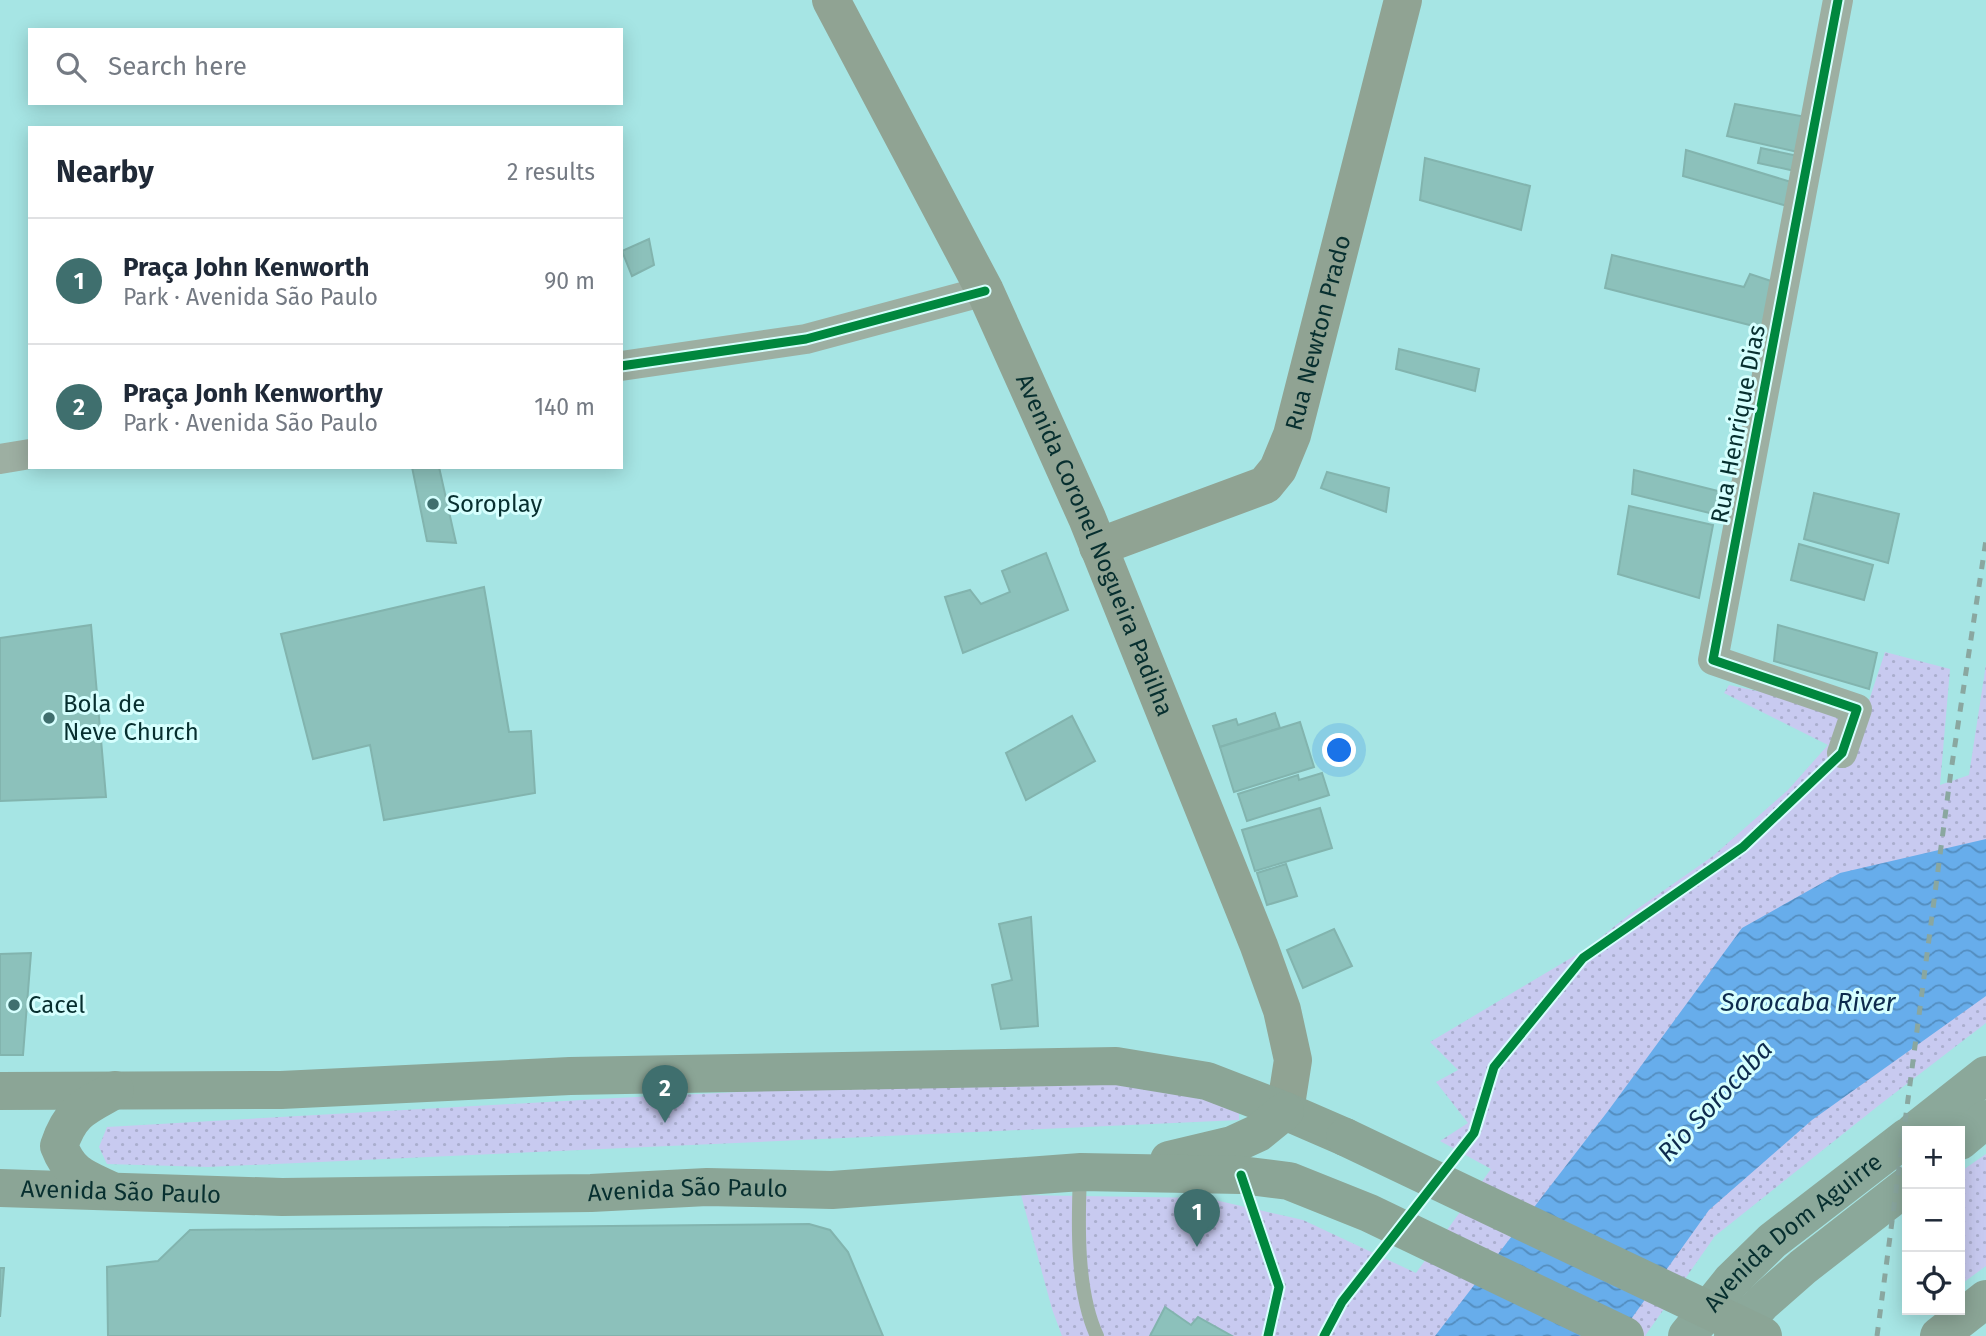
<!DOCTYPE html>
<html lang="en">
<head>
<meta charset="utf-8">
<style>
  :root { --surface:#fff; --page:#f2f2f3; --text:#1f2937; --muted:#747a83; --line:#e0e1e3; --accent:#3f6f6e }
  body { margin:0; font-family:"Fira Sans",sans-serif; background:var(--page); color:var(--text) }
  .controls { position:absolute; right:21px; bottom:21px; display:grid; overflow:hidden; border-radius:0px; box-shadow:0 4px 18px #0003 }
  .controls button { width:63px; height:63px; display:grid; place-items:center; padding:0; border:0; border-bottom:2px solid var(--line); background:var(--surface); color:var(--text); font:35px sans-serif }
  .you { position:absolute; left:1340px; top:751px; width:24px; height:24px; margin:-18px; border:5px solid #fff; border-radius:50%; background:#1a73e8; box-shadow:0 0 0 10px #1a73e833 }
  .badge { display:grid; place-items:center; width:46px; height:46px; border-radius:50%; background:var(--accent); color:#fff; font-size:23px; font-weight:700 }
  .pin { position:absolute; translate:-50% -58px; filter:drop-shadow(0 2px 4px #0008) }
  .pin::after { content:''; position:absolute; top:37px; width:24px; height:21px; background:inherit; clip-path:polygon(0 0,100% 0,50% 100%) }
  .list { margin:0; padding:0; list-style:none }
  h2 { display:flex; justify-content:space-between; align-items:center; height:91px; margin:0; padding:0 28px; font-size:30px }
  h2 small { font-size:23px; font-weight:400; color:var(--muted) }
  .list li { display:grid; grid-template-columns:46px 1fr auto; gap:21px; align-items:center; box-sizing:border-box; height:126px; padding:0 28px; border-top:2px solid var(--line) }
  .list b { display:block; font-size:26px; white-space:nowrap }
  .list p { margin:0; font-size:23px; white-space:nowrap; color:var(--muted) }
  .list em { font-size:23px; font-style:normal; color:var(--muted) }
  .icon { flex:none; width:38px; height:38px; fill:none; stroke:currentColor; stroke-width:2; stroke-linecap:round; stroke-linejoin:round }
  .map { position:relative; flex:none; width:1986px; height:1336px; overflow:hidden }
  .search { position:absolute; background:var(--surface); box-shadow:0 4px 18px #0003; left:28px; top:28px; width:595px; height:77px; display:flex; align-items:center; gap:18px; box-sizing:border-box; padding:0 24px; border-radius:0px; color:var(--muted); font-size:26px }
  .panel { position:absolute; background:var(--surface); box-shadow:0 4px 18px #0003; left:28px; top:126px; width:595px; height:343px; border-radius:0px }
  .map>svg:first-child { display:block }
  .park { fill:url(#park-dots) }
  .water { fill:url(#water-waves) }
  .building { fill:#8cc1bb; stroke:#82b4ae; stroke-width:2 }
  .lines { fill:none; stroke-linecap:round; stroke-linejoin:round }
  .service { stroke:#9dafa2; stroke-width:14 }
  .minor { stroke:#9dafa2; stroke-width:30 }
  .secondary { stroke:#90a393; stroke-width:38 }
  .primary { stroke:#8ba596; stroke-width:38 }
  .trunk { stroke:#8ba89a; stroke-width:38 }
  .rail { stroke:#8aa7a0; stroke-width:5; stroke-dasharray:9 9; stroke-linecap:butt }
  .primary-bridge { stroke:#8ba596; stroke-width:38 }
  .cycleway-casing { stroke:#d6fffe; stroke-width:13 }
  .cycleway { stroke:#00873e; stroke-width:9 }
  .poi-dot { fill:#3f6f6e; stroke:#d6fffe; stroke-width:2.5 }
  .labels { text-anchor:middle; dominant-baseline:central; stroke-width:6; stroke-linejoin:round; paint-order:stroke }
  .street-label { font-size:24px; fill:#072f2f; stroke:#d6fffe }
  .poi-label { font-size:24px; fill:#072f2f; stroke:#d6fffe; text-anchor:start }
  .water-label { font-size:26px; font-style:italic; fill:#0e2b4e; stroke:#d6fffe }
</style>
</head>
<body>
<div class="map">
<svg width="1986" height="1336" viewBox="0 0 1986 1336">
  <defs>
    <pattern id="park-dots" width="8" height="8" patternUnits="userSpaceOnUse" patternTransform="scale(1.75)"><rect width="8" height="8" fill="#c8caf0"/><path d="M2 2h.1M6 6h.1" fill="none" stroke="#aaaece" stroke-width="1.8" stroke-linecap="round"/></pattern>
    <pattern id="water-waves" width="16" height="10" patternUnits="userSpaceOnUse" patternTransform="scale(1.75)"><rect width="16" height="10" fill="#67adeb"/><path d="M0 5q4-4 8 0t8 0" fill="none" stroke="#538dbf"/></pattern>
  </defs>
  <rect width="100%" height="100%" fill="#a6e5e4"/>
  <!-- park -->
  <g class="park">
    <path d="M1885 652 1950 669 1940 785 1969 775 1986 664V1023L1878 1106 1715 1236 1645 1336H1062L1052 1309 1021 1195 1206 1198 1303 1220 1416 1273 1491 1169 1440 1141 1468 1123 1436 1082 1458 1070 1430 1042 1586 949 1630 914 1713 856 1788 790 1828 745 1724 693 1729 685 1771 694 1840 713 1849 761Z"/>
    <path d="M1006 1079 1141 1086 1239 1107V1120L208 1167 107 1164 99 1147 107 1127 616 1098Z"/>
    <path d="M1986 1154V1266L1960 1285V1172Z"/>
  </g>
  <!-- water -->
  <path class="water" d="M1986 839V996L1812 1120 1709 1210 1619 1336H1435L1608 1111 1742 928 1840 873Z"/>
  <!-- building -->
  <g class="building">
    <path d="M1735 104 1806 117 1802 153 1727 136Z"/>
    <path d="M1761 148 1798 156 1795 171 1758 163Z"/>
    <path d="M1686 150 1791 182 1787 206 1683 176Z"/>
    <path d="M1425 158 1530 186 1521 230 1420 200Z"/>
    <path d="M649 239 654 265 632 276 622 251Z"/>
    <path d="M1612 255 1744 287 1750 274 1777 283 1769 330 1605 288Z"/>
    <path d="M1399 349 1479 369 1475 391 1396 369Z"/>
    <path d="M412 467H439L456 543 427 541Z"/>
    <path d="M1634 470 1726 493 1722 516 1632 494Z"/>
    <path d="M1327 472 1389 488 1386 512 1321 488Z"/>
    <path d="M1814 493 1899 514 1888 563 1804 539Z"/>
    <path d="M1629 506 1713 525 1699 598 1618 574Z"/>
    <path d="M1799 544 1873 565 1864 600 1791 580Z"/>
    <path d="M1046 553 1068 610 963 653 945 597 970 590 981 604 1010 592 1002 571Z"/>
    <path d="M484 587 509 732 531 731 535 793 384 820 370 745 313 759 281 634Z"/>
    <path d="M91 625 106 797 0 801V638Z"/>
    <path d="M1778 625 1877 653 1869 689 1774 661Z"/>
    <path d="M1275 713 1280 728 1220 747 1213 726 1236 719 1238 725Z"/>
    <path d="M1072 716 1095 761 1026 800 1006 753Z"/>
    <path d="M1300 722 1314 767 1234 792 1220 747Z"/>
    <path d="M1322 773 1329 795 1247 821 1238 794 1298 775 1299 780Z"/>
    <path d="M1320 808 1332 848 1255 871 1242 830Z"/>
    <path d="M1286 864 1297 896 1267 905 1257 873Z"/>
    <path d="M1031 917 1038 1026 1001 1029 992 985 1012 980 999 924Z"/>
    <path d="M1334 929 1352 966 1303 988 1287 950Z"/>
    <path d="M31 953 23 1055H0V954Z"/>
    <path d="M809 1224 830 1230 848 1252 883 1336H108L107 1267 158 1261 190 1230Z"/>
    <path d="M0 1268H4L0 1317Z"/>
    <path d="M1165 1307 1191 1325 1198 1317 1232 1336H1150Z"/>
  </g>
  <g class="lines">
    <!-- service -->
    <path class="service" d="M1080 1174C1078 1223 1076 1291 1097 1336"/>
    <!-- minor -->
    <g class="minor">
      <path d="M1838 0 1713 660 1857 709 1842 753"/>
      <path d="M621 366 806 339 985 291"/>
      <path d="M0 459 30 454"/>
    </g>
    <!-- secondary -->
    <g class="secondary">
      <path id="s1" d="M831 0 985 291 1087 518 1259 946 1282 1010 1293 1060 1285 1111"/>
      <path id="s2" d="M1098 547 1265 485 1278 469 1292 435 1403 0"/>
    </g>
    <!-- primary -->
    <g class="primary">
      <path d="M0 1091 281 1090 570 1076 1116 1066 1207 1081 1285 1111 1345 1137"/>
      <path d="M1169 1160 1232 1145 1258 1133 1285 1111"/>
      <path id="s3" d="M0 1188 282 1197 591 1193 707 1187 832 1190 1081 1172 1241 1175 1289 1181 1369 1213 1625 1336"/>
      <path d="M112 1191C85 1178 70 1175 59 1146 71 1110 85 1107 115 1090"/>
      <path d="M1939 1336 1986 1299"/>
    </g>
    <!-- trunk -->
    <g class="trunk">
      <path d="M1915 1131 1986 1075"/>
      <path d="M1960 1141 1986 1119"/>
      <path id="s4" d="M1687 1336 1732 1280 1772 1241 1907 1137"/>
      <path d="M1733 1336 1762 1303 1803 1267 1907 1186"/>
    </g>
    <!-- rail -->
    <path class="rail" d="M1877 1336 1951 771 1986 540"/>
    <!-- primary-bridge -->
    <path class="primary-bridge" d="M1345 1137 1763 1336"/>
    <!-- cycleway casing -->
    <g class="cycleway-casing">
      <g id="cycleway">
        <path d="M621 366 806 339 985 291"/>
        <path d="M1241 1175 1279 1287 1268 1336"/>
        <path d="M1324 1336 1342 1302 1474 1133 1494 1067 1583 958 1743 847 1842 753 1857 709 1713 660 1838 0"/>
      </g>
    </g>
    <!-- cycleway -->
    <use href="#cycleway" class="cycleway"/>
  </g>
  <!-- markers -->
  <g class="poi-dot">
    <circle cx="433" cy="504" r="7"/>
    <circle cx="49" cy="718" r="7"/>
    <circle cx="14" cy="1005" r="7"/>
  </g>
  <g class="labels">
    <!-- street labels -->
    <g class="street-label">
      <text stroke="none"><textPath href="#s2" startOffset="341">Rua Newton Prado</textPath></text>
      <text transform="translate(1738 424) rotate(-79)">Rua Henrique Dias</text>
      <text stroke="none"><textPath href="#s1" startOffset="606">Avenida Coronel Nogueira Padilha</textPath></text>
      <text stroke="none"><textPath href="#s3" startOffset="688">Avenida São Paulo</textPath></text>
      <text stroke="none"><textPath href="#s3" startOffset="121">Avenida São Paulo</textPath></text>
      <text stroke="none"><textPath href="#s4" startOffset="149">Avenida Dom Aguirre</textPath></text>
    </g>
    <!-- poi labels -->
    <g class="poi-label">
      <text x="447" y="504">Soroplay</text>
      <text x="63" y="704">Bola de<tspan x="63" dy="28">Neve Church</tspan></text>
      <text x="28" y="1005">Cacel</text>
    </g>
    <!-- water labels -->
    <g class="water-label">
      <text x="1808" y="1002">Sorocaba River</text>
      <text transform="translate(1715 1101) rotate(-47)">Rio Sorocaba</text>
    </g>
  </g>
</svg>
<div class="controls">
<button>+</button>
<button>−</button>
<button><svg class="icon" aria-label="locate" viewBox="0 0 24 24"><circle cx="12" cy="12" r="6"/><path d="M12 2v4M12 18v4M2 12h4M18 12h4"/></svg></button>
</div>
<div class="you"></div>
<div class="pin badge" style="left:1197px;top:1247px">1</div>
<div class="pin badge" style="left:665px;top:1123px">2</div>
<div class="search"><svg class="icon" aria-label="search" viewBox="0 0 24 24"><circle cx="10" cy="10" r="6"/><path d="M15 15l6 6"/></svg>Search here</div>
<section class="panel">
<h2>Nearby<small>2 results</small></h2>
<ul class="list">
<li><span class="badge">1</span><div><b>Praça John Kenworth</b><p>Park · Avenida São Paulo</p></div><em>90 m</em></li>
<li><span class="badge">2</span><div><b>Praça Jonh Kenworthy</b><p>Park · Avenida São Paulo</p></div><em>140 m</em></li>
</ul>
</section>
</div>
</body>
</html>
